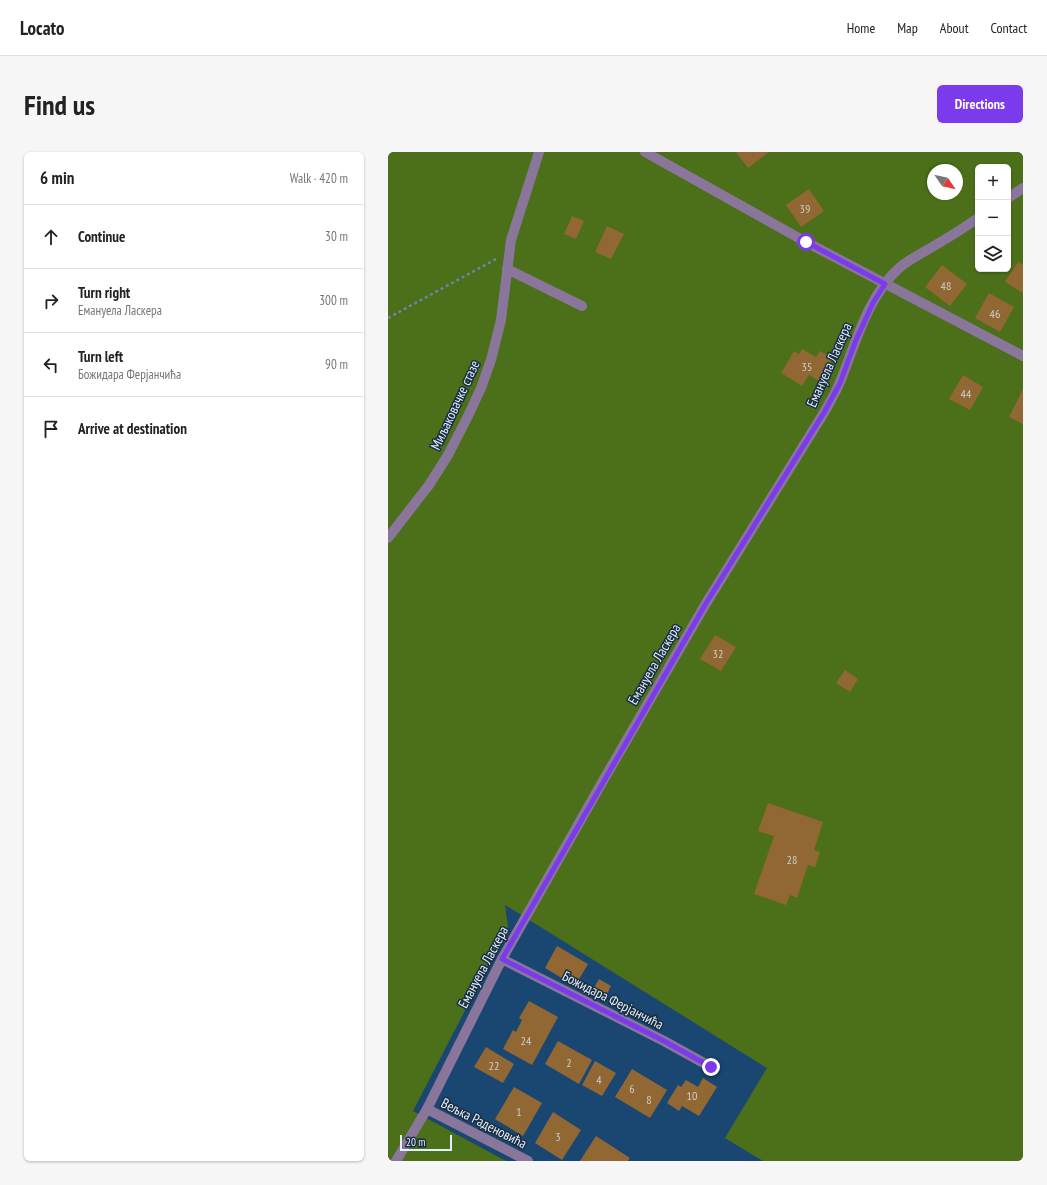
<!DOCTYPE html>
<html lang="en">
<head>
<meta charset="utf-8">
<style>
  :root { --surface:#fff; --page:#f6f6f6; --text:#222; --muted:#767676; --line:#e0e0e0; --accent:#7c3aed }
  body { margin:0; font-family:"PT Sans Narrow",sans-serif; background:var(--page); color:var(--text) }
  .controls { position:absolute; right:12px; top:12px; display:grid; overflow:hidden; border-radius:6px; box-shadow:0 1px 3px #0004 }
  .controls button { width:36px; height:36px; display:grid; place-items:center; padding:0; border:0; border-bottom:1px solid var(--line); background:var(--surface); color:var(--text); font:20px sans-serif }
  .compass { position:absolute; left:539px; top:12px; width:36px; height:36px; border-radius:50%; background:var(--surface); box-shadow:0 1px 3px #0004; rotate:124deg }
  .scale { position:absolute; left:12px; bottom:10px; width:52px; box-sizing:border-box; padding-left:4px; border:2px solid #e1efff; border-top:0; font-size:11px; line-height:14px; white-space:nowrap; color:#e1efff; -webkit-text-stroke:3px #1a2d40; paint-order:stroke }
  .stop { position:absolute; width:12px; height:12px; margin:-9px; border:3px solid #7c3aed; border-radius:50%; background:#fff }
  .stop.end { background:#7c3aed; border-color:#fff; box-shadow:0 1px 4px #0008 }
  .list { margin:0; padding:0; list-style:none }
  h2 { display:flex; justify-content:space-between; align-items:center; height:52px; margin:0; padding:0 16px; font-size:17px }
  h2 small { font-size:13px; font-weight:400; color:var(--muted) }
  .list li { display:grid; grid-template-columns:26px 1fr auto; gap:12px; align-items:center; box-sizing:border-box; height:64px; padding:0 16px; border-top:1px solid var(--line) }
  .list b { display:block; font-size:15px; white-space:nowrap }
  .list p { margin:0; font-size:13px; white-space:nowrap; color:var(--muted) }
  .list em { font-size:13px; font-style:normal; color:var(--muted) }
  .icon { flex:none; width:22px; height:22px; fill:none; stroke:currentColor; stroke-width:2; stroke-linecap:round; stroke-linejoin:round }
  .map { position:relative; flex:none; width:635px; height:1009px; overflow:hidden; border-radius:6px }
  header { display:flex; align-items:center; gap:24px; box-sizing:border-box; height:56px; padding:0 20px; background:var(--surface); border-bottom:1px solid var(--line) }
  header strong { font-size:19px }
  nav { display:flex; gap:22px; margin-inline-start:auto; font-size:14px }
  .intro { display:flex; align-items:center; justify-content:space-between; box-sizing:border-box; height:96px; padding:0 24px }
  h1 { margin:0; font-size:28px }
  .button { padding:10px 18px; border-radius:6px; background:var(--accent); color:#fff; font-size:14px; font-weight:700 }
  main { display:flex; gap:24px; padding:0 24px }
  aside { flex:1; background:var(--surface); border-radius:6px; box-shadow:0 1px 3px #0004 }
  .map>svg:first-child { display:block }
  .green { fill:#4c6f1a; fill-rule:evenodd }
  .building { fill:#916734 }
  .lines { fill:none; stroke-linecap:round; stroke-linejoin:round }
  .path { stroke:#6788a8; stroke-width:2.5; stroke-dasharray:3 3; stroke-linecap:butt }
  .minor { stroke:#8a769b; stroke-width:10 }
  .route { stroke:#7c3aed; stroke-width:5 }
  .labels { text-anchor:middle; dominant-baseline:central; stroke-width:3; stroke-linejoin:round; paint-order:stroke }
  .number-label { font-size:12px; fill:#cdcdcc }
  .street-label { font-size:14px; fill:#e1efff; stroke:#1a2d40 }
</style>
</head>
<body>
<header>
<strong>Locato</strong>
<nav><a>Home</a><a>Map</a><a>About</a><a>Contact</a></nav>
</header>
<div class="intro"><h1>Find us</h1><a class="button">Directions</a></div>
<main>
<aside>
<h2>6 min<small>Walk · 420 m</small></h2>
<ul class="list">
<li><svg class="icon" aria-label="ahead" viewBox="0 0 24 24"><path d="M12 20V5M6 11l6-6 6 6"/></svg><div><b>Continue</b></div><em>30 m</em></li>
<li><svg class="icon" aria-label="right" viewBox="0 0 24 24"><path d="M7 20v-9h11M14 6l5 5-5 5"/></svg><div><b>Turn right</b><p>Емануела Ласкера</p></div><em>300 m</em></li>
<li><svg class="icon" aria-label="left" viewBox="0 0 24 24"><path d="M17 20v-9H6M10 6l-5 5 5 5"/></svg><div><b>Turn left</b><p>Божидара Ферјанчића</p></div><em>90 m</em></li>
<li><svg class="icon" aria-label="arrive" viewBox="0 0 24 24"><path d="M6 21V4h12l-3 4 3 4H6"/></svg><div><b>Arrive at destination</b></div></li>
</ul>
</aside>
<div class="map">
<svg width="635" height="1009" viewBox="0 0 635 1009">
  <rect width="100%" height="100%" fill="#1a4771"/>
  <!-- green -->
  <path class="green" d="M0 0H635V1009H375L337 986 379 916 117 753 120 775 25 959 118 1009H0ZM590 15H620V117H590ZM545 18H569V42H545Z"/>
  <!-- building -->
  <g class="building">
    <path d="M348 0H381L360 16Z"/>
    <path d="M421 37 436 59 413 75 398 53Z"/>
    <path d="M184 64 196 69 188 87 176 82Z"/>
    <path d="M219 74 236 82 223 107 207 100Z"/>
    <path d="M630 110 635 113V141L617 130Z"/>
    <path d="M554 113 579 132 562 154 537 135Z"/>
    <path d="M601 141 626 155 612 180 587 166Z"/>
    <path d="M414 197 428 205 432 199 444 206 431 229 421 223 414 234 393 221 406 199 411 202Z"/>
    <path d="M575 223 595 235 582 258 561 247Z"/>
    <path d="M635 237V272L621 265Z"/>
    <path d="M327 483 348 495 333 519 312 507Z"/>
    <path d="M457 518 470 527 462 540 448 531Z"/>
    <path d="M380 651 435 670 426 698 432 700 427 715 420 713 409 746 402 743 398 753 366 742 386 684 370 679Z"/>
    <path d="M169 794 200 812 187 834 157 816Z"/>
    <path d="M211 827 223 834 216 848 203 841Z"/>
    <path d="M141 849 170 865 144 913 115 897 125 878 128 880 134 868 131 866Z"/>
    <path d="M170 889 204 908 191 932 157 912Z"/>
    <path d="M98 895 126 912 115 931 86 915Z"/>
    <path d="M207 909 228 921 214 944 194 933Z"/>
    <path d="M244 917 279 938 262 966 227 945Z"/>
    <path d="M315 926 329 935 311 964 294 954 291 959 279 951 290 933 293 935 298 928 310 935Z"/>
    <path d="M126 935 154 951 135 984 107 967Z"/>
    <path d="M165 960 193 978 174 1008 147 991Z"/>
    <path d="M208 984 242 1006 240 1009H192Z"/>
  </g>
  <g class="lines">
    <!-- path -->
    <path class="path" d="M0 166 108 107"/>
    <!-- minor -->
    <g class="minor">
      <path d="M257 0 418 90 635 204"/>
      <path d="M620 46 635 36"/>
      <path d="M119 117 194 154"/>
      <path d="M0 386 41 333 60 303 80 264 93 236 103 208 113 168 123 88 151 0"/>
      <path d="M114 807 276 889 323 915"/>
      <path d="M39 957 140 1009"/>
      <path d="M8 1009 39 957 114 807 216 627 317 453 437 259C442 250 448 240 452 230 467 193 480 144 510 117 521 107 534 101 546 94 561 85 576 76 590 66"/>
    </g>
  </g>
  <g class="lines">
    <!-- route -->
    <path class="route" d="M323 915 276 889 114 807 317 453 437 259 452 231 468 188 486 149 497 132 418 90"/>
  </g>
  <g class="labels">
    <!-- number labels -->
    <g class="number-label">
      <text x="417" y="56">39</text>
      <text x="558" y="133">48</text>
      <text x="607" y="161">46</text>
      <text x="419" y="214">35</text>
      <text x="578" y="241">44</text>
      <text x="330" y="501">32</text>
      <text x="404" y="707">28</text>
      <text x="138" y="888">24</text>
      <text x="181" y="910">2</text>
      <text x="106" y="913">22</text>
      <text x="211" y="927">4</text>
      <text x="244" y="936">6</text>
      <text x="304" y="943">10</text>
      <text x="261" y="947">8</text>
      <text x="131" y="959">1</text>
      <text x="170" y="984">3</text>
    </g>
    <!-- street labels -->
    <g class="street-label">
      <text transform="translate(441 213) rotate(-66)">Емануела Ласкера</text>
      <text transform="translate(67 253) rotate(-65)">Миљаковачке стазе</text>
      <text transform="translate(266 512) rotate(-60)">Емануела Ласкера</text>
      <text transform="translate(95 815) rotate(-62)">Емануела Ласкера</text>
      <text transform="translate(225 848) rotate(27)">Божидара Ферјанчића</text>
      <text transform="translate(96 971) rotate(27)">Вељка Раденовића</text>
    </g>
  </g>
</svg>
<div class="controls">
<button>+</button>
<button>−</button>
<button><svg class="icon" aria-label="layers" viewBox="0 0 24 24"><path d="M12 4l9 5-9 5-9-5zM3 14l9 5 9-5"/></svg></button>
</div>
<svg class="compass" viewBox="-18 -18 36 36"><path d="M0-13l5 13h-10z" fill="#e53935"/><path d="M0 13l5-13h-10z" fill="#767676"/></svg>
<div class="scale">20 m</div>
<div class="stop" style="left:418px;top:90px"></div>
<div class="stop end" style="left:323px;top:915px"></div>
</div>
</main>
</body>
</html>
